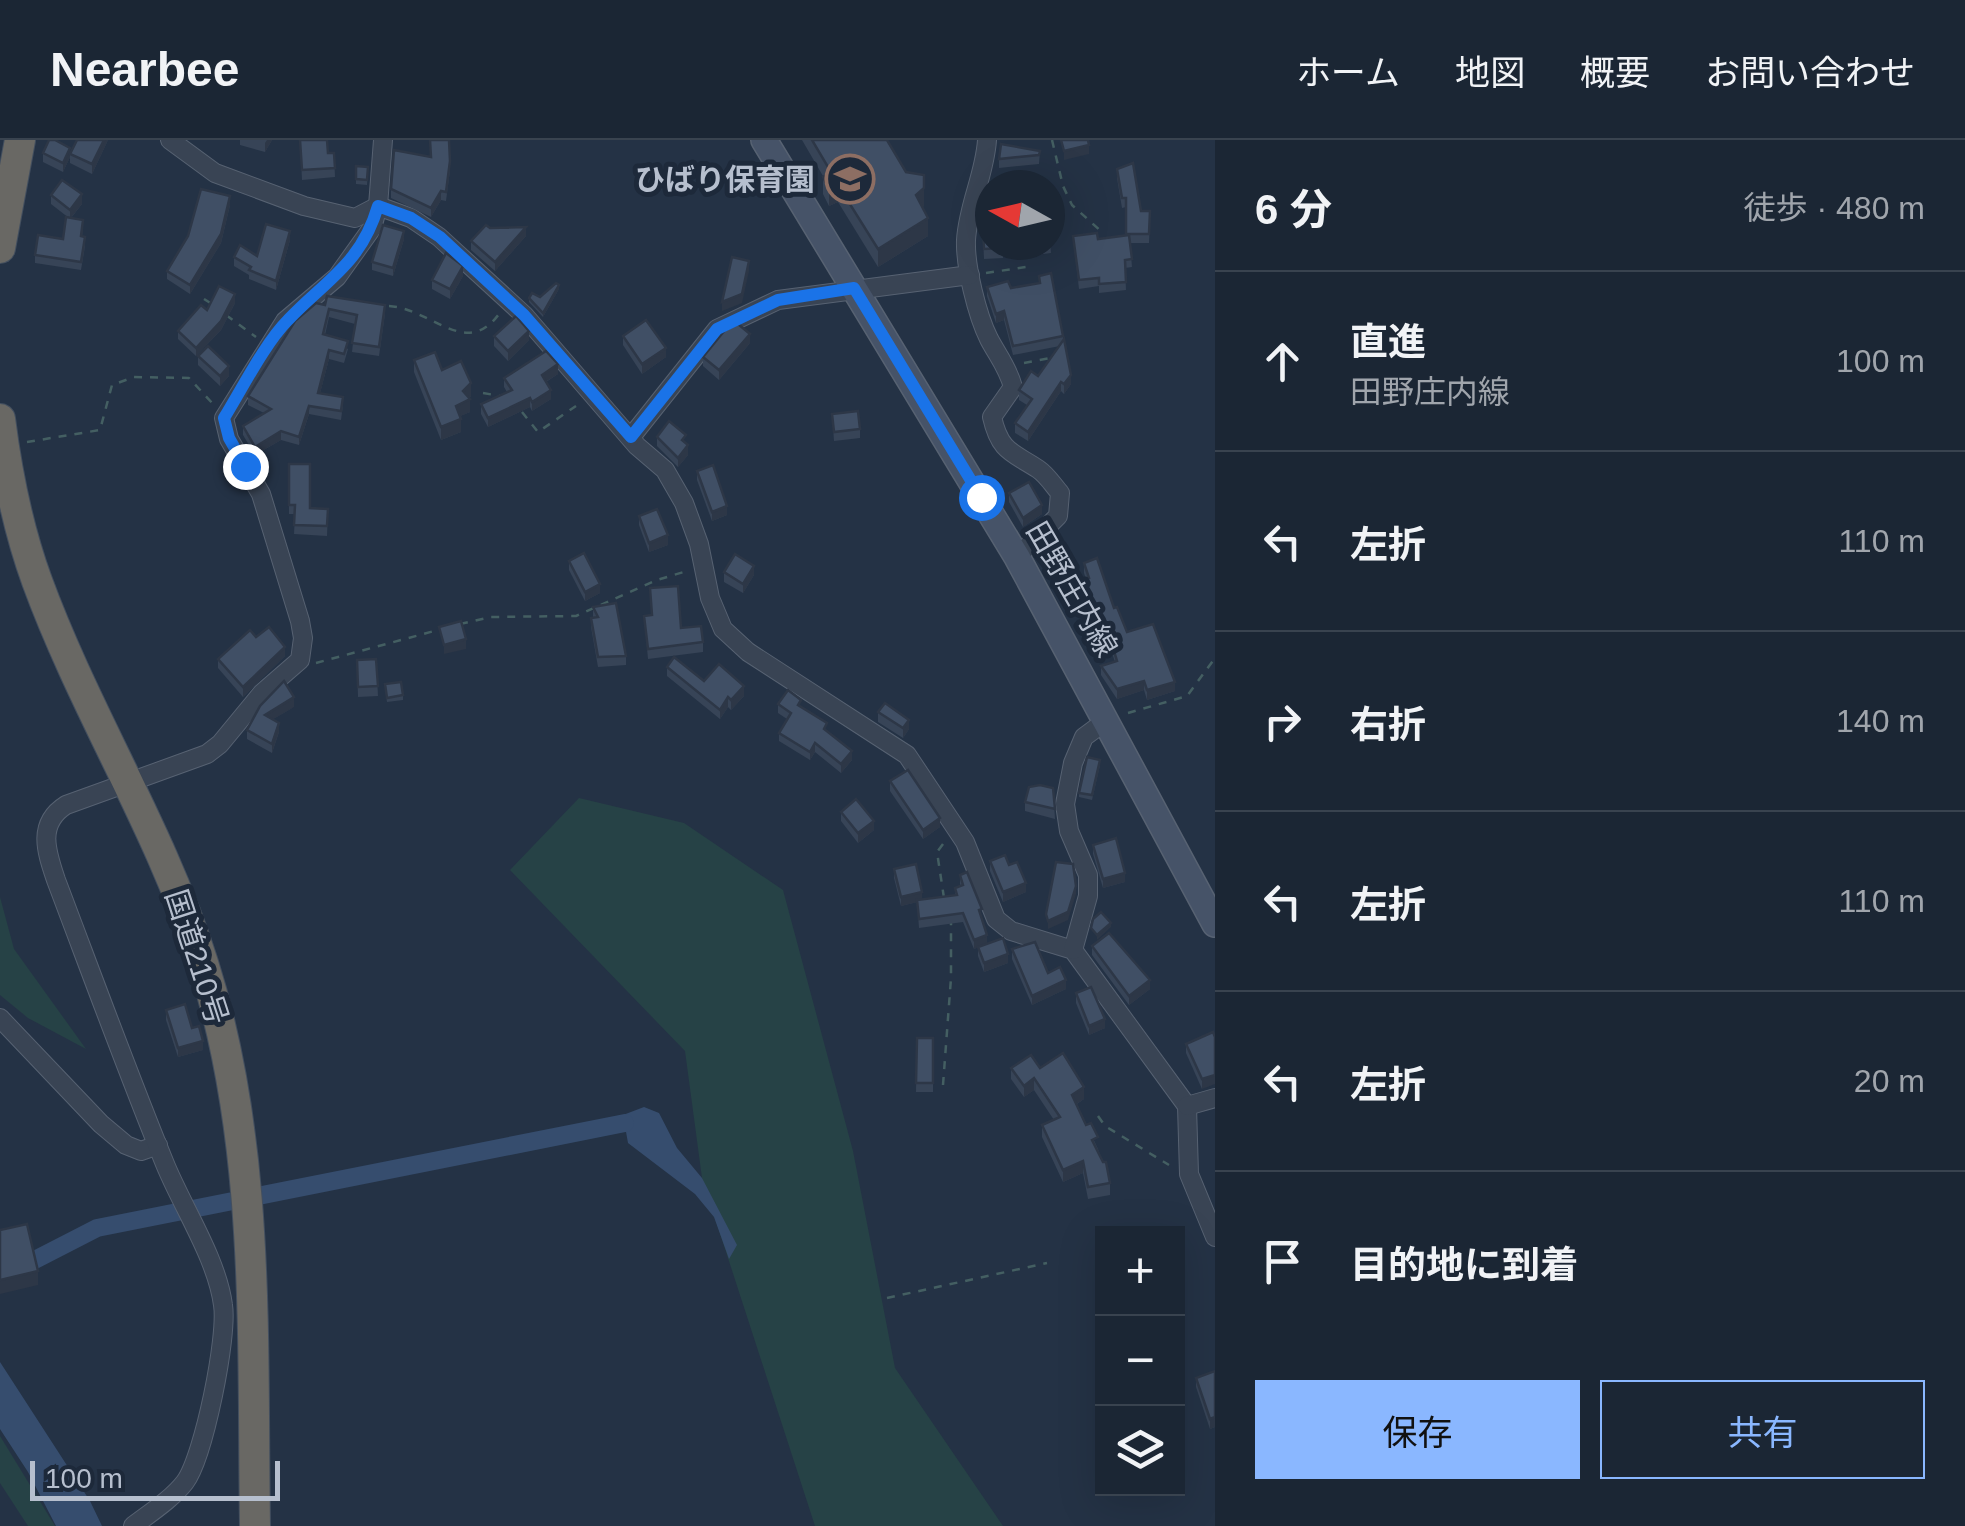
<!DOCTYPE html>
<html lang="ja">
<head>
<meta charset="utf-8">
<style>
  :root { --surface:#1b2634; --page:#283240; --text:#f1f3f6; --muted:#a0a5ac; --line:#39434f; --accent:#8ab7ff }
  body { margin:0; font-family:Helvetica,"Noto Sans JP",sans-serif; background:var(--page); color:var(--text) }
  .controls { position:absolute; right:30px; bottom:30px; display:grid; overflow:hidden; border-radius:0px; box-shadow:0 10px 40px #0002 }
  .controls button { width:90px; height:90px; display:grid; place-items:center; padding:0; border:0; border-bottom:2px solid var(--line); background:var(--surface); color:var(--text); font:50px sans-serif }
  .compass { position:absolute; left:975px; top:30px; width:90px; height:90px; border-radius:50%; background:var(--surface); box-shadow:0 10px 40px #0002; rotate:278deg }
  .scale { position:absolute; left:30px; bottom:25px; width:250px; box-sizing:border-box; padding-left:10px; border:5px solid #b6bfce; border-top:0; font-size:28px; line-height:35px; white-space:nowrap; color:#b6bfce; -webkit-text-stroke:8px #1d293a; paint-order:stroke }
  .stop { position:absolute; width:30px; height:30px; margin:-22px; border:8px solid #1a73e8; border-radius:50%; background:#fff }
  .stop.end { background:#1a73e8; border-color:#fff; box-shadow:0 2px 10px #0008 }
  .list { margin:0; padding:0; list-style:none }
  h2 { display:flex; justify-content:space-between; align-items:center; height:130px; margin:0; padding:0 40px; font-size:42px }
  h2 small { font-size:32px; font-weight:400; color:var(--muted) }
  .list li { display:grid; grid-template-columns:65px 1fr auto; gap:30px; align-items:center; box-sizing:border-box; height:180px; padding:0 40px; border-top:2px solid var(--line) }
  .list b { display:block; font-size:38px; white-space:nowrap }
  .list p { margin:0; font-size:32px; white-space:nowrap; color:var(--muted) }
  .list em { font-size:32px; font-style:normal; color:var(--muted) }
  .actions { display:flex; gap:20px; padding:30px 40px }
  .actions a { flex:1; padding:22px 0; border:2px solid var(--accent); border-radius:0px; text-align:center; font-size:35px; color:var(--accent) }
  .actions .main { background:var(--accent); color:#111 }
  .icon { flex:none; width:55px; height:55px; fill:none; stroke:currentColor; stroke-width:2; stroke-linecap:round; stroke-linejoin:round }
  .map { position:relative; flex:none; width:1215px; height:1386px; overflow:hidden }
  header { display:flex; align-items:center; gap:60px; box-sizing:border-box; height:140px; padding:0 50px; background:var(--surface); border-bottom:2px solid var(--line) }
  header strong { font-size:48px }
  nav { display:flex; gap:55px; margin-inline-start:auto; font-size:35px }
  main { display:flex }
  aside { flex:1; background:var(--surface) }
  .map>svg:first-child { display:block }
  .green { fill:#264246 }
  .water { fill:#364d6e }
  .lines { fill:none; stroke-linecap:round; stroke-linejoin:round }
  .canal { stroke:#364d6e; stroke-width:18 }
  .minor-casing { stroke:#576272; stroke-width:20 }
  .secondary-casing { stroke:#576272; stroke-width:28 }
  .trunk-casing { stroke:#434f5f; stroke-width:32 }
  .path { stroke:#445f62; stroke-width:2.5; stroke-dasharray:8 8; stroke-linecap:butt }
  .minor { stroke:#394454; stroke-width:18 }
  .secondary { stroke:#465368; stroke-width:25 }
  .trunk { stroke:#696864; stroke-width:30 }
  .wall { fill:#374457 }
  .shaded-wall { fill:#2d3747 }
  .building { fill:#404f65; stroke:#2d3747; stroke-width:2.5 }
  .route { stroke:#1a73e8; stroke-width:12 }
  .labels { text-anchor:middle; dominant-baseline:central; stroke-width:10; stroke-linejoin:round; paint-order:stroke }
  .poi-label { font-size:30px; font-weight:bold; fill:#b6bfce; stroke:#1d293a; text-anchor:end }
  .street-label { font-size:30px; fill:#b6bfce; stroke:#1d293a }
</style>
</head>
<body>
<header>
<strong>Nearbee</strong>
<nav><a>ホーム</a><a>地図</a><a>概要</a><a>お問い合わせ</a></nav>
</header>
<main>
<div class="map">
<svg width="1215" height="1386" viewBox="0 0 1215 1386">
  <rect width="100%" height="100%" fill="#243245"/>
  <!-- green -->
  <g class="green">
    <path d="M579 658 684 683 783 750 853 1011 895 1228 1003 1386H815L702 1038 685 911 510 730Z"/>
    <path d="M0 757 14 809 86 909 28 878 0 855Z"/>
    <path d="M0 1296 55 1386H28L0 1343Z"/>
  </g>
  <!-- water -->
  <g class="water">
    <path d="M644 967 659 973 677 1008 702 1038 737 1105 729 1119 714 1077 695 1054 628 1003 623 975Z"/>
    <path d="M0 1222 90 1361 102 1386H56L28 1332 0 1289Z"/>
  </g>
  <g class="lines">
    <!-- canal -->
    <path class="canal" d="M0 1132 23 1126 97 1088 625 983"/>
    <!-- minor casing -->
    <g class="minor-casing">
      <g id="minor">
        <path d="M170 0 215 33 304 66 355 78 378 66 411 78 439 97 524 175 637 306 665 330 684 363 699 404 710 458 723 489 748 512 907 615 965 702 996 779 1011 791 1073 810 1187 966 1189 1034 1215 1097"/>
        <path d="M987 0C985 34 968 65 966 100 965 126 977 175 989 199 998 216 1008 228 1013 247L992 277C1000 312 1012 312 1038 329 1047 335 1053 345 1060 353L1058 376 1017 417"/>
        <path d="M631 297 717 189 778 160 970 135"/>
        <path d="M1073 810 1088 756V735L1069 691 1065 664 1073 623 1084 597 1107 580"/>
        <path d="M0 878 101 984 126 1005 141 1011 158 1005"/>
        <path d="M1187 966 1215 958"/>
        <path d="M133 1386C150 1373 172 1359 185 1342 204 1316 228 1196 223 1165 217 1119 183 1068 165 1024 127 931 92 835 56 740 47 713 36 684 66 665L207 614 220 604 262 553 300 520 303 498 300 481 261 354 229 299 224 278 285 181 337 137 372 88 378 66 383 0"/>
      </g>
    </g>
    <!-- secondary casing -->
    <g class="secondary-casing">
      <path id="secondary" d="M764 0 1017 417 1215 784"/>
    </g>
    <!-- trunk casing -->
    <g class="trunk-casing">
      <g id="trunk">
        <path d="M0 108 20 0"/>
        <path d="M0 279C7 334 18 389 37 441 85 572 161 690 203 823 261 1005 252 1197 255 1386"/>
      </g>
    </g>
    <!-- path -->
    <g class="path">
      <path d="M1052 0 1063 46 1072 65 1103 93"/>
      <path d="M986 133 1026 127"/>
      <path d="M204 159 212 164"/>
      <path d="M389 166C432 169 466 219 499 174"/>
      <path d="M226 175 256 197"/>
      <path d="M1024 223 1050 218"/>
      <path d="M483 253 500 256"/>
      <path d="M522 272 538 292 576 266"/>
      <path d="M27 302 100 290 112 245 134 237 189 238 214 265"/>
      <path d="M460 484 491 477 576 476 657 440 687 431"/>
      <path d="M316 523 438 490"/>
      <path d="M1128 573 1187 556 1215 518"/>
      <path d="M943 704 937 712 944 758"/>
      <path d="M943 945 951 838V780"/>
      <path d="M1098 976 1105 986 1169 1025"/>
      <path d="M887 1158 1047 1123"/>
    </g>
    <!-- minor -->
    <use href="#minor" class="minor"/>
    <!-- secondary -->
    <use href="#secondary" class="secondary"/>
    <!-- trunk -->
    <use href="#trunk" class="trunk"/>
  </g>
  <!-- wall -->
  <g class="wall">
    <path d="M108 0 92 34 70 23V14Z"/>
    <path d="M240 0H272L265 12 240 5Z"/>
    <path d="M300 0 328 13H334L335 37 302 40Z"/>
    <path d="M802 0H887L924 66 922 67 928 96 878 127 838 62 829 66 823 54V36Z"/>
    <path d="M1040 11 1039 24 999 28V19Z"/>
    <path d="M43 13 70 17 63 32 43 22Z"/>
    <path d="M356 26 368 27 367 45 356 44Z"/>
    <path d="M1117 29 1141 71 1150 80 1149 103H1130L1132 127 1125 128 1126 150 1099 153V146L1079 149 1073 96 1098 99 1126 95V67L1122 68 1117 38Z"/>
    <path d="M450 30 446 61 441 60 431 77 391 58V49Z"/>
    <path d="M51 55 82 64 71 78 83 88 82 97 85 106 81 130 35 123V115L63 99 69 78 51 64Z"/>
    <path d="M230 65 221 103 190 154 167 139V131Z"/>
    <path d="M989 72 1003 105V118L984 119 982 73Z"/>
    <path d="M526 96 495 131 471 110V101Z"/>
    <path d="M404 99 393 136 372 130V122Z"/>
    <path d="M290 100 276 150 249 139V135L234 126V117L257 116Z"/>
    <path d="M1050 100 1051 113 1028 116 1027 105H1050Z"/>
    <path d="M463 136 450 159 432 149V140Z"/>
    <path d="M1039 136 1063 196 1071 244 1064 254 1061 251 1028 301 1015 293V283L1027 265 1019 260V250L1038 236 1060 206 1013 215 1004 180 996 183 987 156V147L1011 148 1039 143Z"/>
    <path d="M559 149 543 177 529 162V158L540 157Z"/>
    <path d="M235 163 221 190 196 216 178 199V191L207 170Z"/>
    <path d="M325 165 385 174 379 216 352 212 355 184 329 177 325 195 348 209 344 223 329 219 320 253 343 265 341 280 309 274 299 305 281 300 255 315 243 295V286L264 273 248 265V256Z"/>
    <path d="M494 196 529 200 508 221 494 206Z"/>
    <path d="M623 196 666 217 642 234 623 205Z"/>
    <path d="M750 203 719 240 703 226V217Z"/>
    <path d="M198 216 229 236 220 246 198 225Z"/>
    <path d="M414 220 442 230 471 256 469 258 470 272 460 276 461 292 441 300 414 232Z"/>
    <path d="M558 234 546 242 551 259 532 271 530 267 488 287 481 274V264L507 252 504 247V238Z"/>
    <path d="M832 274 860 289V298L834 301Z"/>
    <path d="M657 297 686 304 688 315 678 327 657 306Z"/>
    <path d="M289 324 310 368 328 369 327 396 294 394 295 374H289Z"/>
    <path d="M697 331 727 375 712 381 697 340Z"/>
    <path d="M1009 353 1042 374 1023 387 1009 362Z"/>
    <path d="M639 376 668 405 649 412 639 385Z"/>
    <path d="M569 421 600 453 585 461 569 430Z"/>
    <path d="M1084 423 1114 468 1127 492 1175 551 1147 560 1144 550 1117 559 1101 535V526L1115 522 1107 498 1097 502 1077 452V442L1086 439 1084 433Z"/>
    <path d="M724 432 754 435 743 453 724 442Z"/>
    <path d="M593 467 626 516V525L598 527 591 487V478H593Z"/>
    <path d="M644 476 681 488 703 502V512L648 519Z"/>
    <path d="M285 516 243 557 218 528V519Z"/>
    <path d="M376 519 378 556 358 557 357 520Z"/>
    <path d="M667 527 704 541 744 556 731 570 728 567 720 579 667 536Z"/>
    <path d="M385 549 403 555V560L387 562Z"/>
    <path d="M778 564 801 567 827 592 852 620 841 633 815 612 810 620 779 601V593L787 579 778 573Z"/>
    <path d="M294 567 273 579 279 592 272 613 247 599V590Z"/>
    <path d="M878 572 909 589 903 598 878 582Z"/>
    <path d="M1100 625 1092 660 1079 657V653Z"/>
    <path d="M890 641 940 687 923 699 890 651Z"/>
    <path d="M1053 648 1055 679 1025 671V662Z"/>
    <path d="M841 672 874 690 858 703 841 681Z"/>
    <path d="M1093 705 1125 742 1103 748 1093 714Z"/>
    <path d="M990 721 1009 725 1026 752 1003 762 990 731Z"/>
    <path d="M894 729 922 759 955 755V748L960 746V735L982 778 987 804 1008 823 984 832 978 816V807L974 809 963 782 919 788 917 762 901 766 894 738Z"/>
    <path d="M1092 806 1150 849 1129 865 1092 815Z"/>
    <path d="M1012 809 1048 833 1066 849 1032 865 1012 819Z"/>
    <path d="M1076 853 1105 888 1089 895 1076 863Z"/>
    <path d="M166 870 192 888 203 910 178 917 166 880Z"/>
    <path d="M1213 892 1202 949 1186 913V904Z"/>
    <path d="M917 898H933V952H916Z"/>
    <path d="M1011 928H1040L1084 959 1077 964 1098 1009 1110 1043V1055L1088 1059 1083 1033 1063 1042 1042 997V985L1054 980 1034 950 1024 957 1011 939Z"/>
    <path d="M1215 1231V1287L1210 1289 1196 1247V1238Z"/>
  </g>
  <!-- shaded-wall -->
  <g class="shaded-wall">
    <path d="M104 0H108L92 34V24Z"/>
    <path d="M267 0H272L265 12V3Z"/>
    <path d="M1089 5V14L1064 20V11Z"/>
    <path d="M70 8V17L63 32V23Z"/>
    <path d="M924 35V66L916 73V55Z"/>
    <path d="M838 45V62L829 66V49Z"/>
    <path d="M441 51V60L431 77V68Z"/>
    <path d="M82 54V64L70 79V70Z"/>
    <path d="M230 56V65L221 103 190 154V145Z"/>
    <path d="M928 78V96L878 127V109Z"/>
    <path d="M526 87V96L495 131V122Z"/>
    <path d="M290 91V100L276 150V141Z"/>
    <path d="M404 91V99L393 136V128Z"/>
    <path d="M749 121V131L742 163 722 171V162Z"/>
    <path d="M463 126V136L450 159V149Z"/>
    <path d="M559 145V149L543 177V173Z"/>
    <path d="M235 154V163L221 190 196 216V208Z"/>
    <path d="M1004 171V180L996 183V174Z"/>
    <path d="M529 191V200L508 221V211Z"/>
    <path d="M750 194V203L719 240V230Z"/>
    <path d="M666 208V217L642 234V224Z"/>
    <path d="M329 210V219L318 261V253Z"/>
    <path d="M558 224V234L542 244V235Z"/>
    <path d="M229 226V236L220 246V236Z"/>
    <path d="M1071 235V244L1064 254V244Z"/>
    <path d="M1061 242V251L1028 301V292Z"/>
    <path d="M471 243V256L466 261 470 259V272L456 278V266L463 251Z"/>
    <path d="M551 250V259L532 271V262Z"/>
    <path d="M530 258V267L488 287V278Z"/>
    <path d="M309 266V274L299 305V297Z"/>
    <path d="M461 279V292L441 300V287Z"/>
    <path d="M281 291V300L255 315V307Z"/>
    <path d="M688 305V315L678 327V318Z"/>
    <path d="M1042 365V374L1023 387V378Z"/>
    <path d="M727 366V375L712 381V372Z"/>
    <path d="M668 395V405L649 412V403Z"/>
    <path d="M754 426V435L743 453V444Z"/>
    <path d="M600 444V453L585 461V452Z"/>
    <path d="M1107 488V498L1097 502V492Z"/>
    <path d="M466 499V509L444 514V505Z"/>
    <path d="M285 507V516L243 557V547Z"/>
    <path d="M1144 541V550L1117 559V549Z"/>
    <path d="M1175 542V551L1147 560V550Z"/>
    <path d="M744 546V556L731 570V560Z"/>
    <path d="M294 557V567L265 584V575Z"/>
    <path d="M728 557V567L720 579V570Z"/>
    <path d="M909 580V589L903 598V588Z"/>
    <path d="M279 583V592L272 613V604Z"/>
    <path d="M815 603V612L810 620V612Z"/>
    <path d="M852 611V620L841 633V624Z"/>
    <path d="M940 678V687L923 699V690Z"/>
    <path d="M874 681V690L858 703V693Z"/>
    <path d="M1125 733V742L1103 748V739Z"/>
    <path d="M1026 743V752L1003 762V752Z"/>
    <path d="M1076 746V754L1068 780 1048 789V781Z"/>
    <path d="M922 752V761L901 766V757Z"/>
    <path d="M1111 783V787L1097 800V795Z"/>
    <path d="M987 795V804L974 809V800Z"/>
    <path d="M1008 814V823L984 832V823Z"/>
    <path d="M1066 840V849L1032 865V856Z"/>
    <path d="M1150 840V849L1129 865V856Z"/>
    <path d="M1105 879V888L1089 895V886Z"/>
    <path d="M203 901V910L178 917V908Z"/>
    <path d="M1215 935V944L1202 949V939Z"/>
    <path d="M1034 938V950L1024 957V946Z"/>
    <path d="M1084 947V959L1072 967V955Z"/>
    <path d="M1083 1021V1033L1063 1042V1030Z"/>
    <path d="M38 1131V1145L0 1154V1140Z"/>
    <path d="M1215 1277V1287L1210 1289V1279Z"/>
  </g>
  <!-- building -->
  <g class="building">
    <path d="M49 0H55L70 8 63 23 43 13Z"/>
    <path d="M77 0H104L92 24 70 14Z"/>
    <path d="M300 0H327L328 13H334L335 28 302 30Z"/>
    <path d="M430 0H449L450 21 446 52 441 51 431 68 391 49 394 10 431 17Z"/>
    <path d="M812 0H887L906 32 924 35V48L916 55 928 78 878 109 838 45 829 49 823 37 831 32Z"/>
    <path d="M1061 0H1088L1089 5 1064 11Z"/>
    <path d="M1001 4 1040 11 1039 15 999 19Z"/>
    <path d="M1133 23 1141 71H1150L1149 94H1126V58H1122L1117 29Z"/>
    <path d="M356 26 368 27 367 40 356 39Z"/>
    <path d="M62 40 82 54 70 70 51 55Z"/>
    <path d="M201 49 230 56 221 94 190 145 167 131 188 96Z"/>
    <path d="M990 66V105H1003V108L984 109 982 73 989 72Z"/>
    <path d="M66 77 83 80 81 96 85 97 81 122 35 115 38 95 63 99Z"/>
    <path d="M266 84 290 91 276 141 249 130 251 127 234 117 240 105 257 116Z"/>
    <path d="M383 85 404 91 393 128 372 122Z"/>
    <path d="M486 85 490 88 526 87 495 122 471 101Z"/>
    <path d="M1097 93 1098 99 1129 95 1132 119 1125 120 1126 142 1099 144V138L1079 140 1073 96Z"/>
    <path d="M446 113 463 126 450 149 432 140Z"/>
    <path d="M732 117 749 121 742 154 722 162Z"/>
    <path d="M1051 133 1063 196 1013 206 1004 171 996 174 987 147 1008 141 1011 148 1040 143 1039 136Z"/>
    <path d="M556 143 559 145 543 173 529 158 532 153 540 157Z"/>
    <path d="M219 146 235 154 221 181 196 208 178 191 201 165 207 170Z"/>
    <path d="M327 156 385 165 379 207 352 203 357 175 329 169 323 194 348 201 344 214 329 210 318 253 343 257 341 271 309 266 299 297 281 291 255 307 243 286 271 269 248 256 295 181 316 163 325 165Z"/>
    <path d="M516 176 529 191 508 211 494 196Z"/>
    <path d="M646 180 666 208 642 224 623 196Z"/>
    <path d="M738 184 750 194 719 230 703 217 725 190Z"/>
    <path d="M1064 199 1071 235 1064 244 1061 242 1028 292 1015 283 1032 259 1019 250 1031 231 1038 236Z"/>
    <path d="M208 206 229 226 220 236 198 216Z"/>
    <path d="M546 211 558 224 542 235 551 250 532 262 530 258 488 278 481 264 512 250 504 238Z"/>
    <path d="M435 212 442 230 461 221 471 243 463 251 470 259 456 266 461 279 441 287 414 220Z"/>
    <path d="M858 271 860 289 834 292 832 274Z"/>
    <path d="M669 281 686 295 682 300 688 305 678 318 657 297Z"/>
    <path d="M289 324H310V368L328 369 327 386 294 385 295 365H289Z"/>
    <path d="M713 325 727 366 712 372 697 331Z"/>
    <path d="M1029 342 1042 365 1023 378 1009 353Z"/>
    <path d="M657 369 668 395 649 403 639 376Z"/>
    <path d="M584 413 600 444 585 452 569 421Z"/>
    <path d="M735 414 754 426 743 444 724 432Z"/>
    <path d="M1097 418 1114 468 1117 467 1127 492 1153 484 1175 542 1147 550 1144 541 1117 549 1101 526 1117 521 1107 488 1097 492 1077 442 1089 438 1084 423Z"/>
    <path d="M678 446 681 488 701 486 703 502 648 509 644 476 652 475 650 448Z"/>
    <path d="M616 463 626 516 598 517 591 478 598 477 593 467Z"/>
    <path d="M461 481 466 499 444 505 439 487Z"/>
    <path d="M269 487 285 507 243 547 218 519 250 490 256 497Z"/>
    <path d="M674 517 704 541 719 524 744 546 731 560 728 557 720 570 667 527Z"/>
    <path d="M376 519 378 546 358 547 357 520Z"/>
    <path d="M284 541 294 557 265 575 279 583 272 604 247 590 260 566Z"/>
    <path d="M401 542 403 555 387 558 385 544Z"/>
    <path d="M788 550 801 560 798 565 827 583 824 589 852 611 841 624 815 603 810 612 779 593 791 573 778 564Z"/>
    <path d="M885 563 909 580 903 588 878 572Z"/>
    <path d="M1087 617 1100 620 1092 655 1079 653Z"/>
    <path d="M908 630 940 678 923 690 890 641Z"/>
    <path d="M1040 645 1053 648 1055 669 1025 662 1029 647Z"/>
    <path d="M856 659 874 681 858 693 841 672Z"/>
    <path d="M1116 698 1125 733 1103 739 1093 705Z"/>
    <path d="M1005 715 1009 725 1017 722 1026 743 1003 752 990 721Z"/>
    <path d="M1056 722 1073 724 1076 746 1068 772 1048 781 1046 774Z"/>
    <path d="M916 724 922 752 901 757 894 729Z"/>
    <path d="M967 732 982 769 979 770 987 795 974 800 963 773 919 779 917 760 957 755 955 748 963 745 960 735Z"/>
    <path d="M1101 772 1111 783 1097 795 1091 788 1093 779Z"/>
    <path d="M1109 793 1150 840 1129 856 1092 806Z"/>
    <path d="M1003 798 1008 814 984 823 978 807Z"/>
    <path d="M1035 802 1048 833 1060 827 1066 840 1032 856 1012 809Z"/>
    <path d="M1091 847 1105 879 1089 886 1076 853Z"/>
    <path d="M185 864 192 888 199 886 203 901 178 908 166 870Z"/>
    <path d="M1213 892 1215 897V935L1202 939 1186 904Z"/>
    <path d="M917 898H933V943H916Z"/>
    <path d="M1063 913 1084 947 1072 955 1086 985 1091 983 1098 997 1092 1000 1103 1022H1106L1110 1043 1088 1047 1083 1021 1063 1030 1042 985 1060 977 1034 938 1024 946 1011 928 1031 915 1040 928Z"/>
    <path d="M27 1084 38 1131 0 1140V1090Z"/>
    <path d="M1215 1231V1277L1210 1279 1196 1238Z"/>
  </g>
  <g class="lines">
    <!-- route -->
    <path class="route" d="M245 326 229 298 224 278C242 249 265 203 288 180 326 140 361 124 378 66L411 78 440 97 524 175 631 297 717 189 778 160 854 148 981 357"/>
  </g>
  <!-- icons -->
  <defs>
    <g id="school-ring" transform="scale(2.5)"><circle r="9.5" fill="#1d293a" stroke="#8d6e63" stroke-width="1.5"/><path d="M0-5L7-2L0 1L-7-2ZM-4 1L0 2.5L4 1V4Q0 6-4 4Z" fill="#8d6e63"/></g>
  </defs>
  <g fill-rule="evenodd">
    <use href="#school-ring" x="850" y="39"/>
  </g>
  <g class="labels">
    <!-- poi labels -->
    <g class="poi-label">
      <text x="815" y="39">ひばり保育園</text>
    </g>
    <!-- street labels -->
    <g class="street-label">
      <text transform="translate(1072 449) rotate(60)">田野庄内線</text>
      <text transform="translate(197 817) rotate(72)">国道210号</text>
    </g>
  </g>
</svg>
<div class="controls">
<button>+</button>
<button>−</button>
<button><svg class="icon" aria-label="layers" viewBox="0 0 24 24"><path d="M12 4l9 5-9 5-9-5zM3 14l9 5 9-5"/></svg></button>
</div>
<svg class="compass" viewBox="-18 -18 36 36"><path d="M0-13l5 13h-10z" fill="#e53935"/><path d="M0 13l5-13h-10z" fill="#a0a5ac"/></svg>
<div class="scale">100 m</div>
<div class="stop" style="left:981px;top:357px"></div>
<div class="stop end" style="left:245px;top:326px"></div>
</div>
<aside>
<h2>6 分<small>徒歩 · 480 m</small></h2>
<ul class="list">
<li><svg class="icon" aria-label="ahead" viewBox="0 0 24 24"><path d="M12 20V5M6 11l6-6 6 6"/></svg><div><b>直進</b><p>田野庄内線</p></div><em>100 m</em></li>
<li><svg class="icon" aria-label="left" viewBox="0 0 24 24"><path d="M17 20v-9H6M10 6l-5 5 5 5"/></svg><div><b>左折</b></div><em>110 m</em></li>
<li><svg class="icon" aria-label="right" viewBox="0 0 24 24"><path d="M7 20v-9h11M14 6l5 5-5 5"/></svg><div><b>右折</b></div><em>140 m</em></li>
<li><svg class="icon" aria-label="left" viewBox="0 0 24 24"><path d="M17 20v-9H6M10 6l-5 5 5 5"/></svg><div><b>左折</b></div><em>110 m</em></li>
<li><svg class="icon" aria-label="left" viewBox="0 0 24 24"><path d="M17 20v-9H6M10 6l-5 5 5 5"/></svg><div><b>左折</b></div><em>20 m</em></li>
<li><svg class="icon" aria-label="arrive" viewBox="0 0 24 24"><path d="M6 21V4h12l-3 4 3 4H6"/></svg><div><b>目的地に到着</b></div></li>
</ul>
<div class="actions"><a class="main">保存</a><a>共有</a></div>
</aside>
</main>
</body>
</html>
